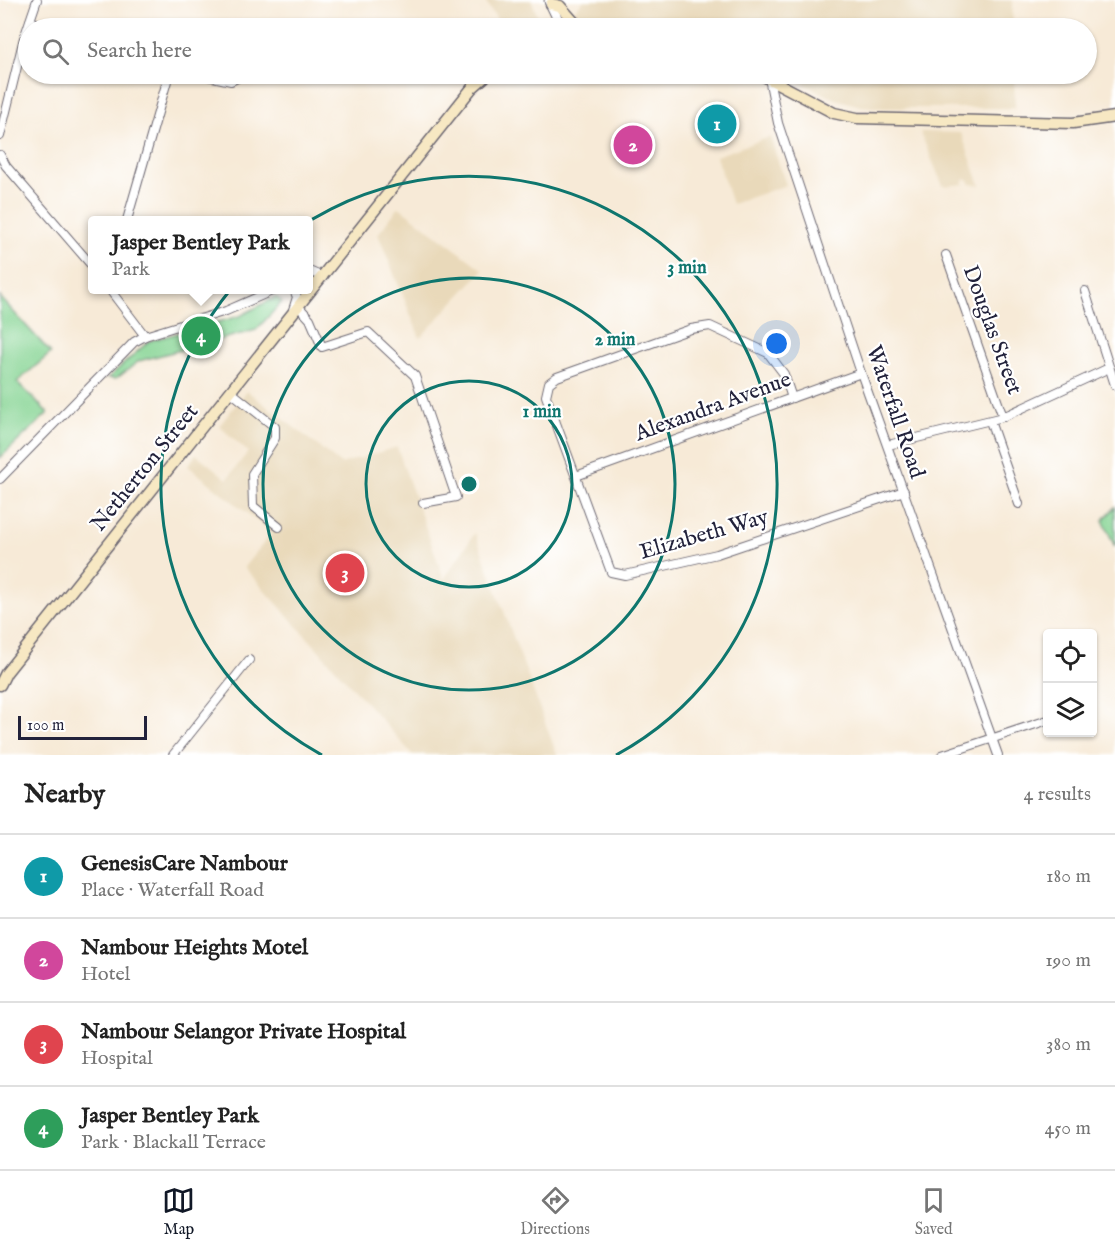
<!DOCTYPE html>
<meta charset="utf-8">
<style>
body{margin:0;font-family:"IM FELL English",serif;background:#f6f6f6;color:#222}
.controls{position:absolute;right:18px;bottom:18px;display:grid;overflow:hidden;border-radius:6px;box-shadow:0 2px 4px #0004}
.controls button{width:54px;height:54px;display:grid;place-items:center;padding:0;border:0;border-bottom:2px solid #e0e0e0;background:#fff;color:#222;font:30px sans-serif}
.scale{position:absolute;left:18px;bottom:15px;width:129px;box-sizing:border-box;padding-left:6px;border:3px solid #22223b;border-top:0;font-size:16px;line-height:21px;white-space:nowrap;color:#22223b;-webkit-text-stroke:4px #fff;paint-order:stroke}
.you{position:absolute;left:777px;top:344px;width:21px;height:21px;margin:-15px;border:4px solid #fff;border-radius:50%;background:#1a73e8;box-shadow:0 0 0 9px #1a73e833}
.badge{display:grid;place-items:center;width:39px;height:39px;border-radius:50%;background:#111827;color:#fff;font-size:20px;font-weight:700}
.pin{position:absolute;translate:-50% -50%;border:3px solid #fff;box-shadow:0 2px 6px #0006}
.popup{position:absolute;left:88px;top:216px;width:225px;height:78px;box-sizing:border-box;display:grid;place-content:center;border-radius:6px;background:#fff;filter:drop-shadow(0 2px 4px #0005);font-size:20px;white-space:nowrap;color:#767676}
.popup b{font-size:22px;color:#222}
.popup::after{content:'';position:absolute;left:50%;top:100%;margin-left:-12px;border:12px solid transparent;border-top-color:#fff}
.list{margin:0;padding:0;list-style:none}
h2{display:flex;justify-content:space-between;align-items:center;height:78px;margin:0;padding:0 24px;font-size:26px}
h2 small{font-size:20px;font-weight:400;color:#767676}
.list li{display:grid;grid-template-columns:39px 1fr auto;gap:18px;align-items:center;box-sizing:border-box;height:84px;padding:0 24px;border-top:2px solid #e0e0e0}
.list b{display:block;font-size:22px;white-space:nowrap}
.list p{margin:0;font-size:20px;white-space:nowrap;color:#767676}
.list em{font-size:20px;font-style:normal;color:#767676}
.icon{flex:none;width:33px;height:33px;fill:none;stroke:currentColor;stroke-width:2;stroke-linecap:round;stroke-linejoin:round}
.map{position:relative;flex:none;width:1115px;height:755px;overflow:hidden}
.search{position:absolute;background:#fff;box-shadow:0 2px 4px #0004;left:18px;right:18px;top:18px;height:66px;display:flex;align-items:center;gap:15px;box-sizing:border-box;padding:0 21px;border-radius:33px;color:#767676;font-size:22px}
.sheet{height:414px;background:#fff}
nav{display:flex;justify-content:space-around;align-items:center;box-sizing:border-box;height:84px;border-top:2px solid #e0e0e0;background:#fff;font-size:16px;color:#767676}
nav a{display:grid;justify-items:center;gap:3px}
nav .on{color:#111827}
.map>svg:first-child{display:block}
.built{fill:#e9d9ba}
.green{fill:#85d493;stroke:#547b67;stroke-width:1.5}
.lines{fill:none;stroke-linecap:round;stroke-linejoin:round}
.minor-casing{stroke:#6d6872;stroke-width:10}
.tertiary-casing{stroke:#6d6872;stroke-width:11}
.secondary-casing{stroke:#6d6872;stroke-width:13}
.minor{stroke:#fff;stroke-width:8}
.tertiary{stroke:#fff;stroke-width:9}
.secondary{stroke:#f7e8c3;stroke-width:10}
.ring{fill:none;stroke:#0f766e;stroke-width:3}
.labels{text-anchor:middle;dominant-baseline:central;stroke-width:4.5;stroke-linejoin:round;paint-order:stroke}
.street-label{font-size:22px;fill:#22223b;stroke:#fff}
.centre{fill:#0f766e;stroke:#fff;stroke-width:3}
.ring-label{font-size:18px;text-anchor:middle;font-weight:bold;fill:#0f766e;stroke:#fff;stroke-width:4.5;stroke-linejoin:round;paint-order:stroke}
</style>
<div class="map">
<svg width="1115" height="755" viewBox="0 0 1115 755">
<rect width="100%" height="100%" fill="#fff"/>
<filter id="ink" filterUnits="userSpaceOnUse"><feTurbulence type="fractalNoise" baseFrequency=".0167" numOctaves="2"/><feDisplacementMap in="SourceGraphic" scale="12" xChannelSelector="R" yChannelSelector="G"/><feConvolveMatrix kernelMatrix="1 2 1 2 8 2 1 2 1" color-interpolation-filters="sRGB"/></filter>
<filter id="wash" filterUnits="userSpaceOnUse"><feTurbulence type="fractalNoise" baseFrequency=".008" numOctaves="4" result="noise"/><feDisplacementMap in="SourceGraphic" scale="24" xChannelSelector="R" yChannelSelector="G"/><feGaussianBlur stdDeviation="1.35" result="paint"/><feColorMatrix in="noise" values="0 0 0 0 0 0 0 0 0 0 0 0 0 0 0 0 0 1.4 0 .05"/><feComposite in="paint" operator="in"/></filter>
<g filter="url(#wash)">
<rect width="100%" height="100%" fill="#f7ead7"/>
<g class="built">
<path d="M484 0H531L543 28H503Z"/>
<path d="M584 0H1012L1013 28H656L620 19 576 22 571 14Z"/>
<path d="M784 74H1014L1015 108H885L861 106 835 99Z"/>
<path d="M920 132 961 133 980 185 970 184V181L966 179 963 182 965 184 943 186Z"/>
<path d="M770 137 786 185 732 204 716 156Z"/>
<path d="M399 207 483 270 420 338 378 234Z"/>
<path d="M247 391 341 464 397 447 444 579 475 533 557 755H413L244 567 272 533 188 466 196 454 227 479 248 452 219 426Z"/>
</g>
<g class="green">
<path d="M0 297 51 353 17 382 48 413 0 458Z"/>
<path d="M276 297 282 302 256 330 139 361 116 379 108 378 149 341 240 316Z"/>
<path d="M1115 507V547L1103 520Z"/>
</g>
</g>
<g filter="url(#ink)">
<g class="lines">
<g class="minor-casing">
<g id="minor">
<path d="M30 21 52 28"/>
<path d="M199 74 231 81 245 74"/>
<path d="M769 78 778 123 861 373 998 755"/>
<path d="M0 136 24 38 37 0"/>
<path d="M0 155 6 166 93 267"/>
<path d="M127 220 169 74"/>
<path d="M946 255 1003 417"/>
<path d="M309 271 323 277"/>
<path d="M110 290 145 336"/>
<path d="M1085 291 1115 385"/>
<path d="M299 307 310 319 322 347 368 332 415 376 456 497 423 503"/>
<path d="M293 310 297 297 294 290"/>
<path d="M231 392 275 427V438L252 474 253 506 279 527"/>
<path d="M792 398 784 374 768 353 710 326 691 329 557 377 549 383 546 396 611 572 625 575 717 554 904 491"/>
<path d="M990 421 1019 504"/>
<path d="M888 445 1003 417 1109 368"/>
<path d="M576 476 861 373"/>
<path d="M0 479 134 342 145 336 226 311 274 290"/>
<path d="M173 755 249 660"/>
<path d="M942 755 1048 720"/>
</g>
</g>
<g class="tertiary-casing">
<path id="tertiary" d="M549 1 562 28"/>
</g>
<g class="secondary-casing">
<g id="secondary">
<path d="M551 4 560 6 575 23 588 28"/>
<path d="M606 28H617"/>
<path d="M760 74 834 113 857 118 1073 123 1115 117"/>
<path d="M0 685 6 673 472 88 488 74"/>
</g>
</g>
<use href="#minor" class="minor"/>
<use href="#tertiary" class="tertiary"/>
<use href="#secondary" class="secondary"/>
</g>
</g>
<g class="ring">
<circle cx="469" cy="484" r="103"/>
<circle cx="469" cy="484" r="206"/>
<path d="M322 755A308 308 0 1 1 616 755"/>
</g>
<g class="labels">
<g class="street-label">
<text transform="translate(992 330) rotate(70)">Douglas Street</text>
<text transform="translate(713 407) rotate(-20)">Alexandra Avenue</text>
<text transform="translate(895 412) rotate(71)">Waterfall Road</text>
<text transform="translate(145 468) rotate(-51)">Netherton Street</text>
<text transform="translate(704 535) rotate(-16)">Elizabeth Way</text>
</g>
</g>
<circle cx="469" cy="484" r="9" class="centre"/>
<g class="ring-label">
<text x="687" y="273">3 min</text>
<text x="615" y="345">2 min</text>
<text x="542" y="417">1 min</text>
</g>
</svg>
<div class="controls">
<button><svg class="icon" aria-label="locate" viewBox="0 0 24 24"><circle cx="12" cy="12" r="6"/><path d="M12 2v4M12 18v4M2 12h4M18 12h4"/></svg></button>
<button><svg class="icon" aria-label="layers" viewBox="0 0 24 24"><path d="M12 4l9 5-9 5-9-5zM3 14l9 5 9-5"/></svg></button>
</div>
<div class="scale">100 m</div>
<div class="you"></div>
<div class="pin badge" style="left:717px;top:124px;background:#0f9aa8">1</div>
<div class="pin badge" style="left:633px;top:145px;background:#d1479c">2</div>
<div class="pin badge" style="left:345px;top:573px;background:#e0444e">3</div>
<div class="pin badge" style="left:201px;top:336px;background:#2e9e5b">4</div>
<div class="popup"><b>Jasper Bentley Park</b>Park</div>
<div class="search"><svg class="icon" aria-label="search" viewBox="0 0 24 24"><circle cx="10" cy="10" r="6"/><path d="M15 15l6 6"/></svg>Search here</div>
</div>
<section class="sheet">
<h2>Nearby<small>4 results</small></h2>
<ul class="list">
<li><span class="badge" style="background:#0f9aa8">1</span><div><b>GenesisCare Nambour</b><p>Place · Waterfall Road</p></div><em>180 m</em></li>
<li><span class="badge" style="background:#d1479c">2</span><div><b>Nambour Heights Motel</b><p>Hotel</p></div><em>190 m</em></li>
<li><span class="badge" style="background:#e0444e">3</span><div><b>Nambour Selangor Private Hospital</b><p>Hospital</p></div><em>380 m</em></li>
<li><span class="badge" style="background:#2e9e5b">4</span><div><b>Jasper Bentley Park</b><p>Park · Blackall Terrace</p></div><em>450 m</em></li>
</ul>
</section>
<nav>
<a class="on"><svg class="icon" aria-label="map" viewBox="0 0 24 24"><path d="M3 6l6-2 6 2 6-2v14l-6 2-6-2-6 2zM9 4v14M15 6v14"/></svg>Map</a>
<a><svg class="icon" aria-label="directions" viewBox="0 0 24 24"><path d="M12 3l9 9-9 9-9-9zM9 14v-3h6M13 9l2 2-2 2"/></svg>Directions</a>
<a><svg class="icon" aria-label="saved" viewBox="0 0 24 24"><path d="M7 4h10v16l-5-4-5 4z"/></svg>Saved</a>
</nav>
